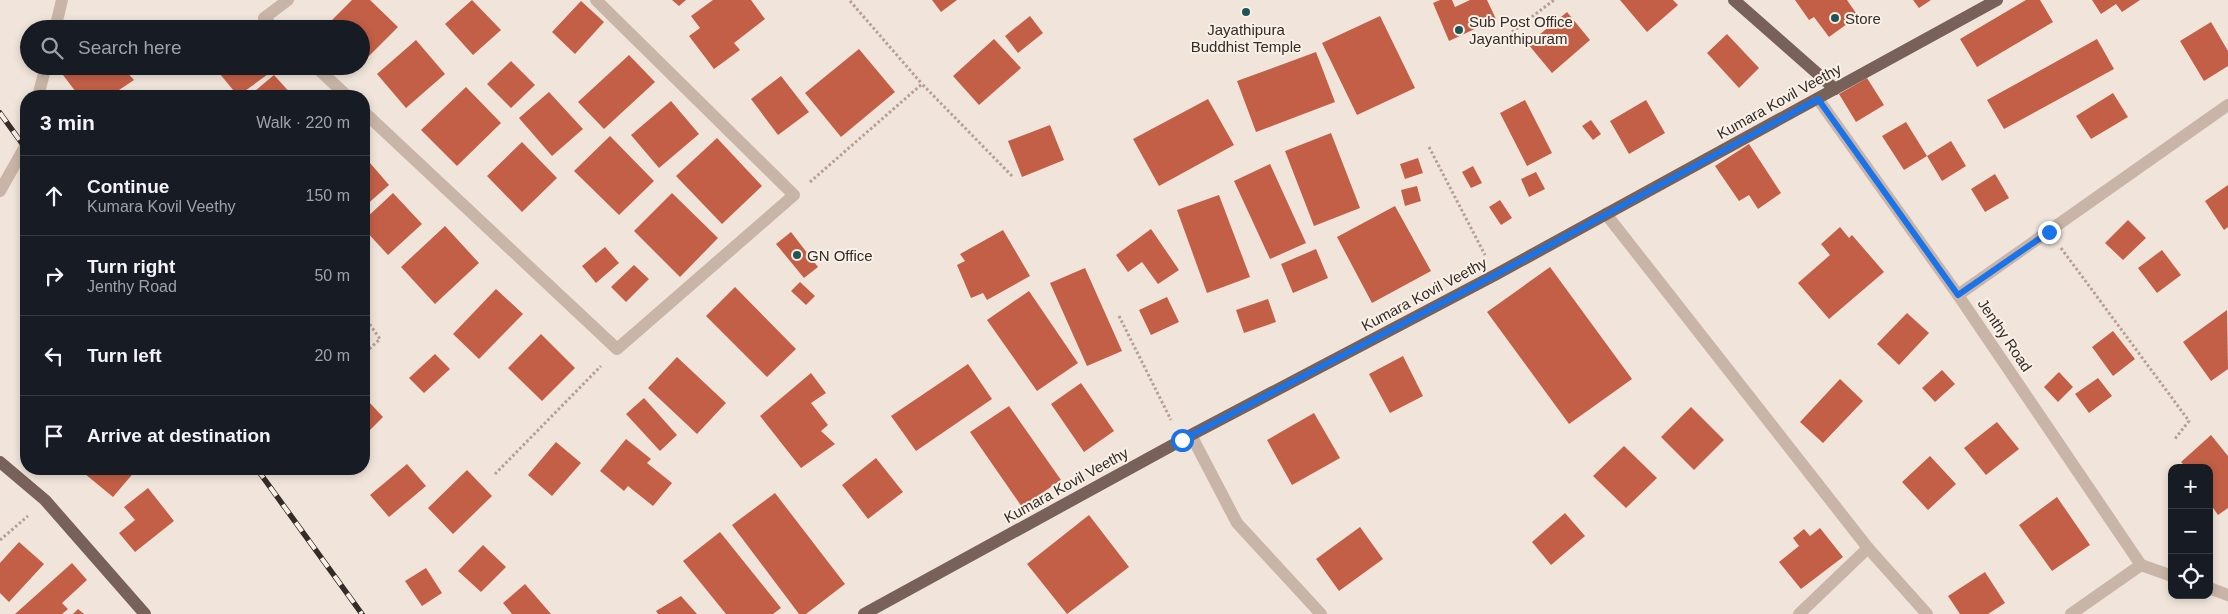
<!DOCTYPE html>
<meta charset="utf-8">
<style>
body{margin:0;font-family:Arial,sans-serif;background:#20242c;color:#f1f3f6}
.controls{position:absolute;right:15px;bottom:15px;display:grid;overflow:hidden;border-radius:10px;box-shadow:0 2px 8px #0003}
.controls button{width:45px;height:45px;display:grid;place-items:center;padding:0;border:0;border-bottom:1px solid #363941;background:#171b24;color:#f1f3f6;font:25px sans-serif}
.stop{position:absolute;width:15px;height:15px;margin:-11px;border:4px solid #1a73e8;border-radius:50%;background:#fff}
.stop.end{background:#1a73e8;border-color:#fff;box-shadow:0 1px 5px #0008}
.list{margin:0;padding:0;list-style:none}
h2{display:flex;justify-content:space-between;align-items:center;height:65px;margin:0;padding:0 20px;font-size:21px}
h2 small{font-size:16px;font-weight:400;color:#9ea1a6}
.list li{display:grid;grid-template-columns:32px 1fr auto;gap:15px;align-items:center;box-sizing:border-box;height:80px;padding:0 20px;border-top:1px solid #363941}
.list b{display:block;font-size:19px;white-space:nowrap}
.list p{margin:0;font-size:16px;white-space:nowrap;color:#9ea1a6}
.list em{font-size:16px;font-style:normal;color:#9ea1a6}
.icon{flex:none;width:28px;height:28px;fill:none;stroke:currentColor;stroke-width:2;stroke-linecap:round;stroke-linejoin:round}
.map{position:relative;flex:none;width:2228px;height:614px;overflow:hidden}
.search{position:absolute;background:#171b24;box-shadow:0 2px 8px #0003;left:20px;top:20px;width:350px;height:55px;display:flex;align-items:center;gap:12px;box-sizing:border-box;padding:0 18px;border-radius:28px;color:#9ea1a6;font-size:19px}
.panel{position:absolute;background:#171b24;box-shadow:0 2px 8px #0003;left:20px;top:90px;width:350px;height:385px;border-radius:20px}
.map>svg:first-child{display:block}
.building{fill:#c35f46}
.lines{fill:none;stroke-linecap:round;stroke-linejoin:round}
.path{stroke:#b59f91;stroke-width:3;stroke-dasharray:2.5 2.5;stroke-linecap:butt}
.minor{stroke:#c9b5a7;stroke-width:12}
.major{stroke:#776159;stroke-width:12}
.rail-casing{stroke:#352b27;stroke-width:5.5}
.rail{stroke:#f9f0e7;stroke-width:4;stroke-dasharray:11;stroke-linecap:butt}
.route{stroke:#1a73e8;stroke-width:6}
.poi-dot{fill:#1e5556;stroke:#f9f0e7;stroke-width:2}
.labels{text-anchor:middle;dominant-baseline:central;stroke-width:4;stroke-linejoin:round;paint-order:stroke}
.poi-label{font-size:15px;fill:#352b27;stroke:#f9f0e7;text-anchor:start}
.street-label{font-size:15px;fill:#352b27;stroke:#f9f0e7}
</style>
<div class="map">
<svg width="2228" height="614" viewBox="0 0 2228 614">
<rect width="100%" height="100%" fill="#f1e5db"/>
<g class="building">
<path d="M352 0H370L398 27 364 61 361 59V29H331L327 25Z"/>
<path d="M472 0 501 30 473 55 445 24Z"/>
<path d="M672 0H686L679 6Z"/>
<path d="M713 0H751L765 19 734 43 740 50 714 69 689 36 700 28 691 16Z"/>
<path d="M932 0H957L941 12Z"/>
<path d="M1440 0H1452L1455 7 1470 0H1487L1496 19 1449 41 1433 3Z"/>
<path d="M1620 0H1673L1678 5 1647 32Z"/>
<path d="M1795 0H1847L1858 16 1829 37 1814 17 1809 20Z"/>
<path d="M1913 0H1931L1919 8Z"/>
<path d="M2026 0H2040L2053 22 1977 67 1960 39Z"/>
<path d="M2092 0H2140L2122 12 2116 4 2101 14Z"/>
<path d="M581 1 604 22 575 54 552 32Z"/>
<path d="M1567 12 1590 40 1552 73 1528 44Z"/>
<path d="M1030 16 1043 33 1018 53 1005 36Z"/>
<path d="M1380 16 1415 88 1357 115 1322 43Z"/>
<path d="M139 21 146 29H131Z"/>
<path d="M2211 22 2228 51V66L2204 81 2180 41Z"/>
<path d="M1727 34 1759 68 1739 88 1707 53Z"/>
<path d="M994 39 1021 68 979 105 953 76Z"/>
<path d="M2097 39 2114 69 2004 129 1987 100Z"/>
<path d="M416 40 445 74 406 108 377 74Z"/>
<path d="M859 49 895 92 841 137 805 93Z"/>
<path d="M1316 52 1335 102 1256 132 1237 81Z"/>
<path d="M629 55 655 82 604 129 578 102Z"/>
<path d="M511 61 535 85 511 108 487 84Z"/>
<path d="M76 66H121L134 80 110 96H79L63 75Z"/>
<path d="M142 66H153L147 72Z"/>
<path d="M217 66H266L271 72 238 96 215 68Z"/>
<path d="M274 75 293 96H249Z"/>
<path d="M781 76 809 112 778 135 751 99Z"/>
<path d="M1867 78 1884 105 1856 122 1839 94Z"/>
<path d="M466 87 501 123 457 166 421 130Z"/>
<path d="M549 92 583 129 552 156 519 118Z"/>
<path d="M2113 93 2128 117 2091 139 2076 116Z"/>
<path d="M1208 99 1234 145 1159 186 1133 139Z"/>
<path d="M1525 100 1552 153 1527 166 1500 113Z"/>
<path d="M1646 100 1665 133 1629 154 1610 121Z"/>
<path d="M671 101 699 134 659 168 631 135Z"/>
<path d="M1591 120 1601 134 1593 140 1582 126Z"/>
<path d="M1906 122 1927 156 1904 170 1882 136Z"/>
<path d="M1050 125 1064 160 1022 177 1008 141Z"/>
<path d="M1331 133 1360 208 1314 226 1285 151Z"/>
<path d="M610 136 654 181 619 215 574 171Z"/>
<path d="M717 138 762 186 722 224 676 176Z"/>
<path d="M1951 141 1966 166 1942 181 1927 156Z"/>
<path d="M522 142 557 178 522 212 487 176Z"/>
<path d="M1749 144 1781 193 1758 209 1749 195 1739 201 1715 166Z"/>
<path d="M364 156 389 185 364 207Z"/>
<path d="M1418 158 1423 173 1405 179 1400 164Z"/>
<path d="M1270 164 1306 243 1270 259 1234 181Z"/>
<path d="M1473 166 1482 183 1471 188 1462 172Z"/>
<path d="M1536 172 1545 189 1529 197 1521 179Z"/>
<path d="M1995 174 2009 198 1985 212 1971 189Z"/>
<path d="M2228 185V227L2224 230 2205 201Z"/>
<path d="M1417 186 1421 201 1405 206 1401 190Z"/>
<path d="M393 193 422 224 388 255 364 229V220Z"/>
<path d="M672 193 718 238 680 277 634 231Z"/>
<path d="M1219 195 1250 277 1207 293 1177 210Z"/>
<path d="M1500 200 1512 218 1501 225 1489 207Z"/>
<path d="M1395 206 1431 271 1372 303 1337 237Z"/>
<path d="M2128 220 2146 238 2123 260 2105 243Z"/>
<path d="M445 226 479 263 435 304 401 267Z"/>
<path d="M1840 227 1849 238 1852 235 1884 272 1829 319 1798 283 1830 255 1821 244Z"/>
<path d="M1151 229 1179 270 1158 284 1142 262 1128 272 1116 255Z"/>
<path d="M1003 230 1030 276 987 300 983 293 971 298 957 265 965 261 960 254Z"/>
<path d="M791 232 818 267 804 278 776 244Z"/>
<path d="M605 247 619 263 596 283 582 266Z"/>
<path d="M1316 249 1328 278 1293 293 1281 264Z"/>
<path d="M2162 250 2181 275 2157 293 2138 268Z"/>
<path d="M634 265 649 279 626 302 611 287Z"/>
<path d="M1550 267 1632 379 1569 424 1487 312Z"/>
<path d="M1085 268 1122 351 1087 366 1050 283Z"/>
<path d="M800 282 815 296 806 305 791 291Z"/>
<path d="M735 287 796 349 767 377 706 316Z"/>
<path d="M496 289 523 314 479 359 453 334Z"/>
<path d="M1029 291 1078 363 1037 391 987 320Z"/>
<path d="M1167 297 1179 322 1151 335 1139 310Z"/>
<path d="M1268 299 1276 322 1244 333 1236 310Z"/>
<path d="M2227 310 2228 369 2211 381 2183 342Z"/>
<path d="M1907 313 1929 333 1899 365 1877 344Z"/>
<path d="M2113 331 2135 359 2113 376 2092 347Z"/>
<path d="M541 334 575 368 542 401 508 368Z"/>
<path d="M435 354 450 369 424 393 409 378Z"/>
<path d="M1403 356 1423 396 1390 413 1369 374Z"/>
<path d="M677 357 726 403 697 434 648 388Z"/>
<path d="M968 364 992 399 916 451 891 416Z"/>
<path d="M1942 370 1955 384 1935 402 1922 388Z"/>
<path d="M2059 372 2073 387 2058 402 2044 387Z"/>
<path d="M811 373 826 393 811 403 828 425 821 431 835 444 801 468 760 416Z"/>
<path d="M2098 378 2112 396 2089 413 2075 394Z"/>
<path d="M1840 379 1863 401 1823 443 1800 422Z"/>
<path d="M1081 383 1114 431 1084 452 1051 404Z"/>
<path d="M644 398 677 435 660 451 626 414Z"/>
<path d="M369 402 383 417 368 432 364 428V407Z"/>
<path d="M1009 406 1061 480 1022 507 970 432Z"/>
<path d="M1691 407 1724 440 1694 470 1661 437Z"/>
<path d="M1314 413 1340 458 1292 485 1267 440Z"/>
<path d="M1997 422 2019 449 1986 475 1964 448Z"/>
<path d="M26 434V448L20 441Z"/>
<path d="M2211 435 2228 456V508L2218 515 2209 502V468H2187L2181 462Z"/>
<path d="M626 439 651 459 647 463 672 483 653 506 628 486 624 491 600 471Z"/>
<path d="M556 442 581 463 552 496 528 475Z"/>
<path d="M1624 446 1657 478 1626 508 1593 476Z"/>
<path d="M1930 456 1956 484 1928 510 1902 482Z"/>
<path d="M876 458 903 492 868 519 842 485Z"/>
<path d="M407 464 426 486 389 517 370 495Z"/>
<path d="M79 469H134L136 470 113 497Z"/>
<path d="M467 470 492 496 453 534 428 508Z"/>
<path d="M148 488 174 521 135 552 119 533 135 520 124 507Z"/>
<path d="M775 493 845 584 806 614H799L732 525Z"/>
<path d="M2057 497 2090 545 2052 571 2019 525Z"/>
<path d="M1565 513 1585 536 1551 565 1532 542Z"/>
<path d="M1089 515 1129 567 1067 614 1027 564Z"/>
<path d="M1360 527 1383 559 1339 591 1316 559Z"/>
<path d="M1820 528 1843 557 1801 589 1779 562 1799 546 1793 538 1804 529 1810 536Z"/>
<path d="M720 532 781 608 773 614H726L683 561Z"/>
<path d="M19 542 44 564 9 602 0 593V563Z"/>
<path d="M483 545 506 567 481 592 458 571Z"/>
<path d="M72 563 87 580 62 603 68 609 62 614H15Z"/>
<path d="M426 568 442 593 422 606 405 581Z"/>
<path d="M1985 572 2005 603 1988 614H1960L1948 596Z"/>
<path d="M525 584 551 614H512L503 603Z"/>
<path d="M681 596 697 614H658L656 611Z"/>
<path d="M78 609 84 614H73Z"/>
</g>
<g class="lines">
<g class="path">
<path d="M850 1 922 84"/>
<path d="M1512 32 1554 0"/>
<path d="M1429 147 1485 255"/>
<path d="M810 182 922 84 1012 176"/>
<path d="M2061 248 2189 421 2174 440"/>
<path d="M364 316 380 339 364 354"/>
<path d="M1119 316 1171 420"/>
<path d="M495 474 601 366"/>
<path d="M0 540 28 516"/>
</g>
<g class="minor">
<path d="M55 29 62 0"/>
<path d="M275 29 264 18 288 0"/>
<path d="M315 66 347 96"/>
<path d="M38 96 46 66"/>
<path d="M1818 99 1958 295 2141 565 2172 576"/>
<path d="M364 112 617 349 794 195 596 0"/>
<path d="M0 191 26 145"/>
<path d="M1606 214 1868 548 1927 614"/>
<path d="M1958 295 2228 105"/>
<path d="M1191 435 1237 523 1321 614"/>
<path d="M2209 588 2228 595"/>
<path d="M1799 614 1868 548"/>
<path d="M2071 614 2141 565"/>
</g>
<g class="major">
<path d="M1734 0 1835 89"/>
<path d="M0 462 45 500 145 614"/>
<path d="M864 614 1191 435 1495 275 1997 0"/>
</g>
<g class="rail-casing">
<g id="rail">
<path d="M0 113 26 149"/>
<path d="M257 469 362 614"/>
</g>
</g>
<use href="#rail" class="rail"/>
</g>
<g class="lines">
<path class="route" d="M1182 440 1495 275 1818 99 1958 295 2049 232"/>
</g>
<g class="poi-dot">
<circle cx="1246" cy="12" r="5"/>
<circle cx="1835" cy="18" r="5"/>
<circle cx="1459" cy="30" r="5"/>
<circle cx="797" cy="255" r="5"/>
</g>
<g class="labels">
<g class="poi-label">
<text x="1845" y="18">Store</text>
<text x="1469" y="21">Sub Post Office<tspan x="1469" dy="17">Jayanthipuram</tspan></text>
<text x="1246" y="29" text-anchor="middle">Jayathipura<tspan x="1246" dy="17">Buddhist Temple</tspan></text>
<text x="807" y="255">GN Office</text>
</g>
<g class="street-label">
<text transform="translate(1779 101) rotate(-29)">Kumara Kovil Veethy</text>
<text transform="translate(1424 294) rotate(-28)">Kumara Kovil Veethy</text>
<text transform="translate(2005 335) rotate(56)">Jenthy Road</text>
<text transform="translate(1066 485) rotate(-29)">Kumara Kovil Veethy</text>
</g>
</g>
</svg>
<div class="controls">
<button>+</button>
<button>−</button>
<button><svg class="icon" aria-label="locate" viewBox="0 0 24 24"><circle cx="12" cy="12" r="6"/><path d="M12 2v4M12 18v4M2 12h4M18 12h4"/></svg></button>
</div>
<div class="stop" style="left:1182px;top:440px"></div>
<div class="stop end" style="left:2049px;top:232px"></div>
<div class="search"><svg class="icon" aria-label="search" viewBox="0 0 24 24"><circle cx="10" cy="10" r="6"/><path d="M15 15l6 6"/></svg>Search here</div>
<section class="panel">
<h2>3 min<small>Walk · 220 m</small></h2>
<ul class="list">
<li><svg class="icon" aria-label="ahead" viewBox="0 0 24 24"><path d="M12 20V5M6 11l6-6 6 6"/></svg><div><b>Continue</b><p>Kumara Kovil Veethy</p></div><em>150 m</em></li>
<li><svg class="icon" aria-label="right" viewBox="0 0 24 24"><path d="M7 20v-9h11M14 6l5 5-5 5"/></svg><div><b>Turn right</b><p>Jenthy Road</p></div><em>50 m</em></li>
<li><svg class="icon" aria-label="left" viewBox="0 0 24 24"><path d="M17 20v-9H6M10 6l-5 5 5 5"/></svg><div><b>Turn left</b></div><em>20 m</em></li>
<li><svg class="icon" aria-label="arrive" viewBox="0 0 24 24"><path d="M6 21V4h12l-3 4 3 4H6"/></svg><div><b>Arrive at destination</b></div></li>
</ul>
</section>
</div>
